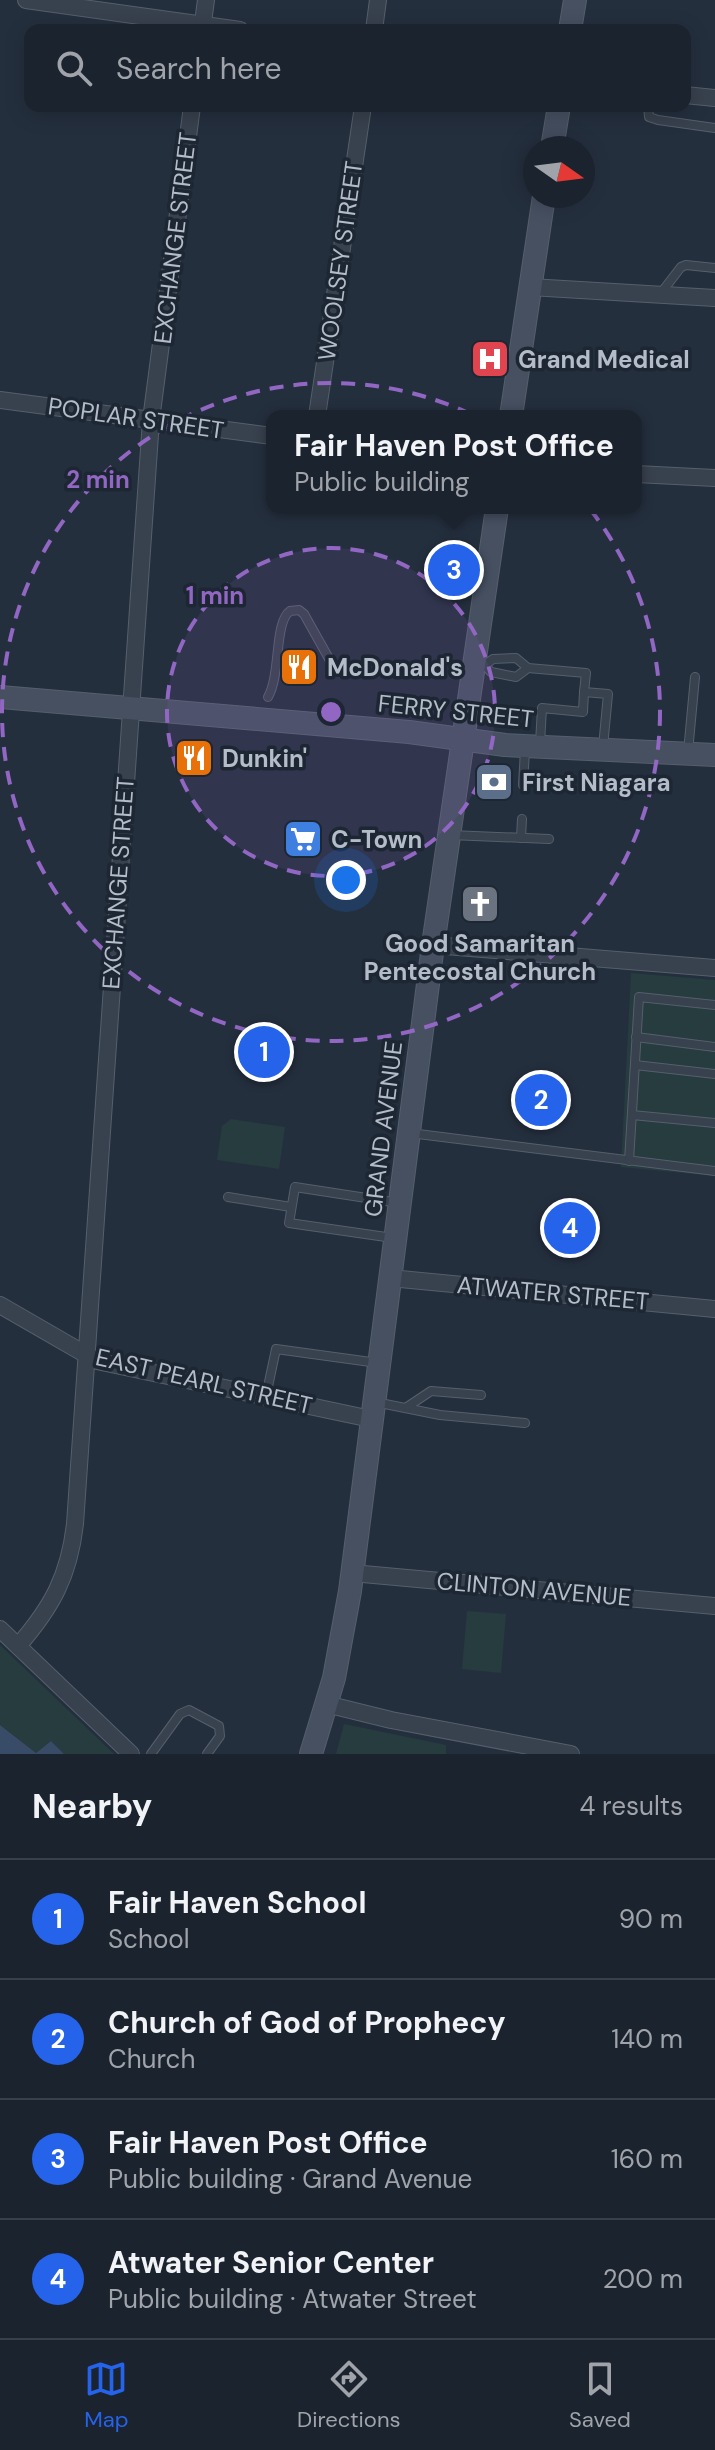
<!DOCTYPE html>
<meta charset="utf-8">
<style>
body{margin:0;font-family:"DM Sans",sans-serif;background:#242b36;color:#f1f3f6}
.compass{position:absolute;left:523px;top:136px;width:72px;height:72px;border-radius:50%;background:#1b232e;box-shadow:0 4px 20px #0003;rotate:104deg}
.you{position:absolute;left:346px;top:880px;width:28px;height:28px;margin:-20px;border:6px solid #fff;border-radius:50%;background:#1a73e8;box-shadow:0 0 0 12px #1a73e833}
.badge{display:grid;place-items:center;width:52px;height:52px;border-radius:50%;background:#2563eb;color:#fff;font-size:26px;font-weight:700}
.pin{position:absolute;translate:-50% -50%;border:4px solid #fff;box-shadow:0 2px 8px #0006}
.popup{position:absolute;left:266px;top:410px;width:376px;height:104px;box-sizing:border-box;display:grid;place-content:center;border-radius:16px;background:#1b232e;filter:drop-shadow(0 2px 6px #0005);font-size:26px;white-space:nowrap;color:#a0a4aa}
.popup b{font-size:30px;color:#f1f3f6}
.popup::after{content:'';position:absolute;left:50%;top:100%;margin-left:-16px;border:16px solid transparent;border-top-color:#1b232e}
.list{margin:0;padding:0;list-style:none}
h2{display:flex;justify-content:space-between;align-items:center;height:104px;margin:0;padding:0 32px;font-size:34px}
h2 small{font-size:26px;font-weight:400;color:#a0a4aa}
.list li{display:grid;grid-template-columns:52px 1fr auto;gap:24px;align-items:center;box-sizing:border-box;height:120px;padding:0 32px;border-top:2px solid #39404a}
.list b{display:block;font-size:30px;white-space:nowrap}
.list p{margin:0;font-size:26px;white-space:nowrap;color:#a0a4aa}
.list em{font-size:26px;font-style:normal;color:#a0a4aa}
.icon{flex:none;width:44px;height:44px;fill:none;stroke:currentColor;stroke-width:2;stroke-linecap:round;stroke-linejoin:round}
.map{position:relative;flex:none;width:715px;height:1754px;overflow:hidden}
.search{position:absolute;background:#1b232e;box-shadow:0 4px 20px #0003;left:24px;right:24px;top:24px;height:88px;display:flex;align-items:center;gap:20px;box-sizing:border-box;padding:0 28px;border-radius:16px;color:#a0a4aa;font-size:30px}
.sheet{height:584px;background:#1b232e}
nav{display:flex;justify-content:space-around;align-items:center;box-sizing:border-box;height:112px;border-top:2px solid #39404a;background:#1b232e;font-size:22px;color:#a0a4aa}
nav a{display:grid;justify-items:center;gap:4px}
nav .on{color:#2563eb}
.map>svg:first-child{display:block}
.green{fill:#263c3f}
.water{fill:#394c67}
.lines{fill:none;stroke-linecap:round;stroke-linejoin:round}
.lane-casing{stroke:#565f6c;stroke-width:10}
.street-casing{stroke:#565f6c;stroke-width:18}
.secondary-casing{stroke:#565f6c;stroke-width:24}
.lane{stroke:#38414e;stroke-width:8}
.street{stroke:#38414e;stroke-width:16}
.secondary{stroke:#465061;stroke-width:22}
.ring{fill:none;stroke:#9266c3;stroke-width:4;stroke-dasharray:14 10}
.labels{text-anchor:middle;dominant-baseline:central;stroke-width:7;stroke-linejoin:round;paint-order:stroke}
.street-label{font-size:24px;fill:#b4bcc9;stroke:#1d2633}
.poi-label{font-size:24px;font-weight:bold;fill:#b4bcc9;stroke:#1d2633;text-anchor:start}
.centre{fill:#9266c3;stroke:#1d2633;stroke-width:4}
.ring-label{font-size:24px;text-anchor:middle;font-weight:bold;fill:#9266c3;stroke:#1d2633;stroke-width:7;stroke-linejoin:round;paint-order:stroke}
</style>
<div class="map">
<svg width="715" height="1754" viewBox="0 0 715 1754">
<rect width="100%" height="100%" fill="#242f3e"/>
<g class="green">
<path d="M631 973 715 980V1176L621 1167Z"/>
<path d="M231 1119 285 1127 279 1169 217 1160 222 1126Z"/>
<path d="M467 1611 506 1614 501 1673 462 1669Z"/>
<path d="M0 1645 114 1754H64L51 1741 36 1753 0 1725Z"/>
<path d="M344 1724 446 1745V1754H336Z"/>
</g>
<path class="water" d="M0 1725 36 1753 51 1741 64 1754H0Z"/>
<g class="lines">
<g class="lane-casing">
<g id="lane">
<path d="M648 106 649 117 658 120 715 128"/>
<path d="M661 293 681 267 686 265 715 268"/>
<path d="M484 665 491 672 516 677 528 668"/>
<path d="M485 665 493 659 516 658 528 668 586 673 584 692 608 694 603 747"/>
<path d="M268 697C281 675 274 622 290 611L299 610 304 614 332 664"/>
<path d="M540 743 542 708 583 712 584 692"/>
<path d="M688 752 695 677"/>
<path d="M523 785 525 750"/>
<path d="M450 835 549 839"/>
<path d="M521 838 522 819"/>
<path d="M636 1037 715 1047"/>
<path d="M635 1065 715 1074"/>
<path d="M632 1115 715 1123"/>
<path d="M410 1133 715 1171"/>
<path d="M629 1161 639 997 715 1005"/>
<path d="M228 1197 291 1207"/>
<path d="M393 1238 289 1223 295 1187 399 1203"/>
<path d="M266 1396 276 1349 378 1363"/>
<path d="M375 1402 440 1415 525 1423"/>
<path d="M407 1407 431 1391 481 1395"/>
<path d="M151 1754 180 1714 189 1710 219 1726 220 1736 207 1754"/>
</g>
</g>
<g class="street-casing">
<g id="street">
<path d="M26 0 240 30"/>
<path d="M202 30 206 0"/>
<path d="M374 30 378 0"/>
<path d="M685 95 715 98"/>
<path d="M530 287 715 298"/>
<path d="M0 400 272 436"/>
<path d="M317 416 363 106"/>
<path d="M636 474 715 478"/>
<path d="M433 945 715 968"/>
<path d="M390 1278 715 1309"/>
<path d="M0 1305 97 1361 371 1419"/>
<path d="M352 1573 715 1606"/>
<path d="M0 1629 131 1754"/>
<path d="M18 1646C52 1607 69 1576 75 1524L151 420 192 106"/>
<path d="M326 1704 391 1720 571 1754"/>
</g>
</g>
<g class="secondary-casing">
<g id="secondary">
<path d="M570 30 575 0"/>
<path d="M552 148 559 106"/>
<path d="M511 416 544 196"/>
<path d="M0 697 409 732 505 745 715 755"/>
<path d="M311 1754 334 1678 350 1591 433 945 497 508"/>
</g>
</g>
<use href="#lane" class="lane"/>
<use href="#street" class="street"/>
<use href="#secondary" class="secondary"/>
</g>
<circle cx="331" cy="712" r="164" fill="#9266c3" fill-opacity=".12"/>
<g class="ring">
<circle cx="331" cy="712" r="164"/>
<circle cx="331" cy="712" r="329"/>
</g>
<defs>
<g id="hospital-square" transform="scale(2)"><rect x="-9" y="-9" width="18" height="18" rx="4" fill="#e0444e" stroke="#1d2633"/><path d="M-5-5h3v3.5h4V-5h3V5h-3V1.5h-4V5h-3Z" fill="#fff"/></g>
<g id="restaurant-square" transform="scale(2)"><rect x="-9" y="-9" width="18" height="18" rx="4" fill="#e8710a" stroke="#1d2633"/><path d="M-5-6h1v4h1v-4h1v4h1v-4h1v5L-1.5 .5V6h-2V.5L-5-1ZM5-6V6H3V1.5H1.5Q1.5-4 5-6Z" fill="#fff"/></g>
<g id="bank-square" transform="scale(2)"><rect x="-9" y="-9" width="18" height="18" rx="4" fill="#5c6f8a" stroke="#1d2633"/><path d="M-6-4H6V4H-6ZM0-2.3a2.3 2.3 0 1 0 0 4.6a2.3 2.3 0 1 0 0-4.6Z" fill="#fff"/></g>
<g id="supermarket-square" transform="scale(2)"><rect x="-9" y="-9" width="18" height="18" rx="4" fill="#3f7fe0" stroke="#1d2633"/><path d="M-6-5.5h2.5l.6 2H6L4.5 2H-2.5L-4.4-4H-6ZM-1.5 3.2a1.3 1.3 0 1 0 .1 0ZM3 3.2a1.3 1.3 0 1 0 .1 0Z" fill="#fff"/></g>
<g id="church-square" transform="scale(2)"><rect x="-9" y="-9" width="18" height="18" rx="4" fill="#6b7280" stroke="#1d2633"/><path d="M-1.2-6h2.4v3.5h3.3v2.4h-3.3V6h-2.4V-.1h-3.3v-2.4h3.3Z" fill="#fff"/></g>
</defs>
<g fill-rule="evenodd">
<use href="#hospital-square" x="490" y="359"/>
<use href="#restaurant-square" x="299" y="667"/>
<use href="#restaurant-square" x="194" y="758"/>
<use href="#bank-square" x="494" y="782"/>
<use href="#supermarket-square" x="303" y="839"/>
<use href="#church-square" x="480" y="904"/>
</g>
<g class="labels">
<g class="street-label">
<text transform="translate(175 238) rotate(-83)">EXCHANGE STREET</text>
<text transform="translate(340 261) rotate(-82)">WOOLSEY STREET</text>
<text transform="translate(136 418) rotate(8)">POPLAR STREET</text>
<text transform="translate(456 711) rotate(6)">FERRY STREET</text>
<text transform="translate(118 883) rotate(-86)">EXCHANGE STREET</text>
<text transform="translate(383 1129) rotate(-83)">GRAND AVENUE</text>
<text transform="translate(553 1293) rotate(5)">ATWATER STREET</text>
<text transform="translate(204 1381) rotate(13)">EAST PEARL STREET</text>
<text transform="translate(534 1589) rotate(5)">CLINTON AVENUE</text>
</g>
<g class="poi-label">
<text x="518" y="359">Grand Medical</text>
<text x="327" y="667">McDonald's</text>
<text x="222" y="758">Dunkin'</text>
<text x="522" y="782">First Niagara</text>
<text x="331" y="839">C-Town</text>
<text x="480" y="943" text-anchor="middle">Good Samaritan<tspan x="480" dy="28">Pentecostal Church</tspan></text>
</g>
</g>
<circle cx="331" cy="712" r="12" class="centre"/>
<g class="ring-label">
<text x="98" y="488">2 min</text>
<text x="215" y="604">1 min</text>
</g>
</svg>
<svg class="compass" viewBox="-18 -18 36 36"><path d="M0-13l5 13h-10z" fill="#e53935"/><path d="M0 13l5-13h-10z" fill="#a0a4aa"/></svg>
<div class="you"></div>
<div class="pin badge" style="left:264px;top:1052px">1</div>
<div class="pin badge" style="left:541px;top:1100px">2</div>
<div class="pin badge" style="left:454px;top:570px">3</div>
<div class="popup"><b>Fair Haven Post Office</b>Public building</div>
<div class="pin badge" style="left:570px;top:1228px">4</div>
<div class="search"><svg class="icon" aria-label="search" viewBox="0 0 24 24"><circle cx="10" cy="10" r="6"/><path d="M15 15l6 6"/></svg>Search here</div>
</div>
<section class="sheet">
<h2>Nearby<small>4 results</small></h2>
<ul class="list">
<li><span class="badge">1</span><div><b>Fair Haven School</b><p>School</p></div><em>90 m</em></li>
<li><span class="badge">2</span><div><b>Church of God of Prophecy</b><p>Church</p></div><em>140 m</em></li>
<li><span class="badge">3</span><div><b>Fair Haven Post Office</b><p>Public building · Grand Avenue</p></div><em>160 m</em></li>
<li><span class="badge">4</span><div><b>Atwater Senior Center</b><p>Public building · Atwater Street</p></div><em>200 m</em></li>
</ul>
</section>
<nav>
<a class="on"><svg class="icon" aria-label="map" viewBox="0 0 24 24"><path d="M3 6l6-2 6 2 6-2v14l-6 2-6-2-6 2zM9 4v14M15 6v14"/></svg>Map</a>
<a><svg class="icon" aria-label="directions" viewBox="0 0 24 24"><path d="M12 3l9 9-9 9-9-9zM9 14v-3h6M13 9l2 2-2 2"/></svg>Directions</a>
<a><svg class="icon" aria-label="saved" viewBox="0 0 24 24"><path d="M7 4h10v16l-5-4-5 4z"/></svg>Saved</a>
</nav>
